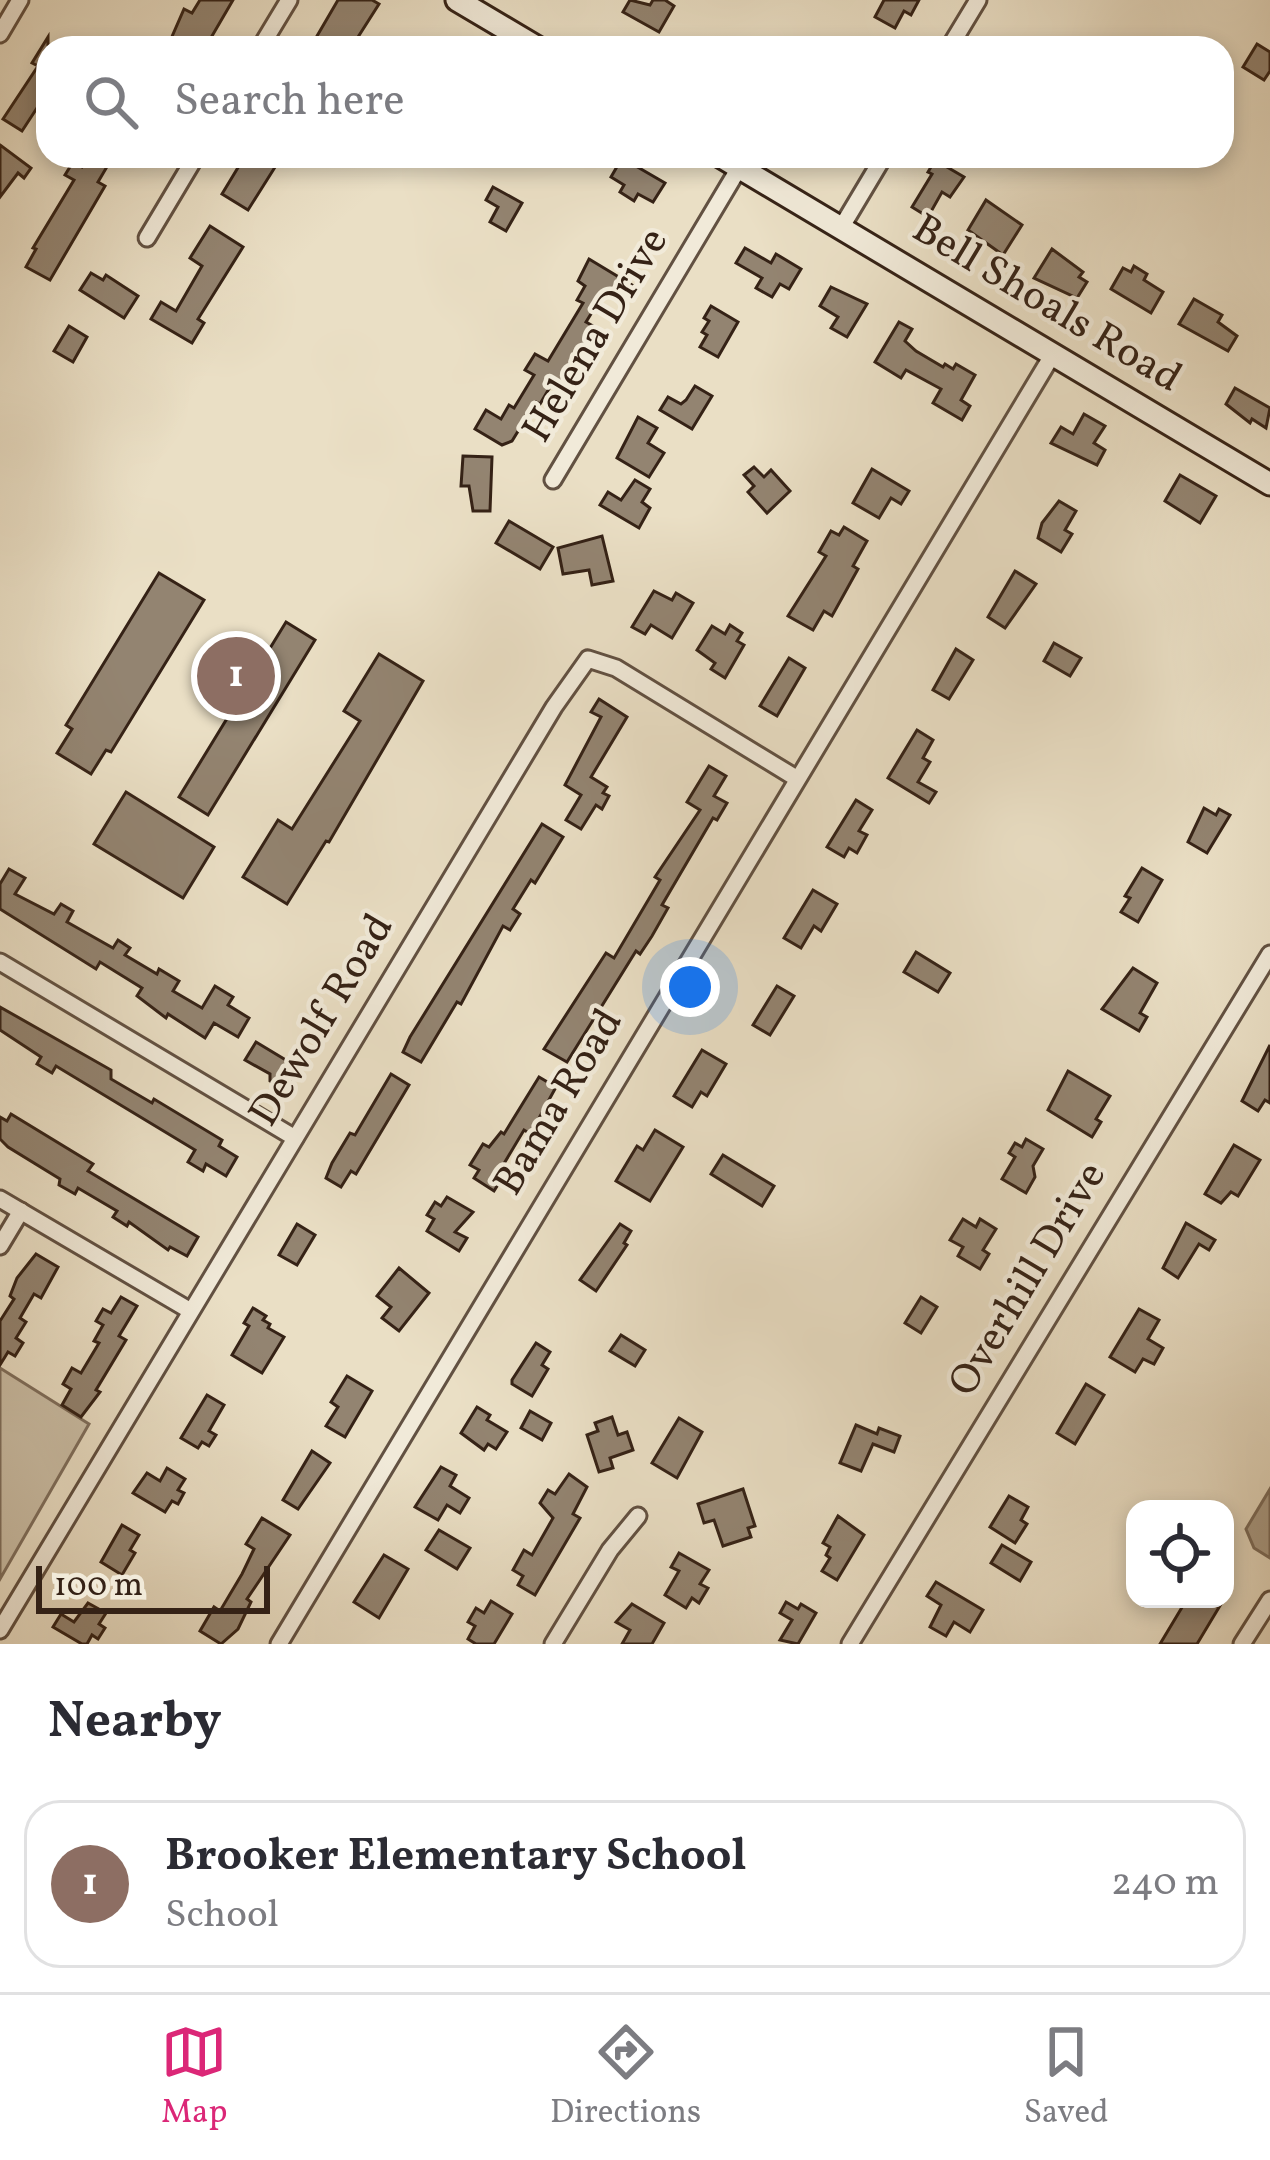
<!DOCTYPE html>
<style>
body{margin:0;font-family:Vollkorn,serif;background:#f2f2f3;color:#2b2b33}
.controls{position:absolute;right:36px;bottom:36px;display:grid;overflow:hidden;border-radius:24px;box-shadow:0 6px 18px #0003}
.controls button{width:108px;height:108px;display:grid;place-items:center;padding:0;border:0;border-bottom:3px solid #e1e1e2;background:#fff;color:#2b2b33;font:60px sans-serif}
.scale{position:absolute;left:36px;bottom:30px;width:234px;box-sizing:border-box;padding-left:12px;border:6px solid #352216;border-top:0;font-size:33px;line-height:42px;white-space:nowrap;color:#352216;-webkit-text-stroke:9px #f1ead9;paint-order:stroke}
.you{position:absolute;left:690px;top:987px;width:42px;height:42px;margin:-30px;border:9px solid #fff;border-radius:50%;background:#1a73e8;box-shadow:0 0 0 18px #1a73e833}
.badge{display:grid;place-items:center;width:78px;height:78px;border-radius:50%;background:#db2777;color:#fff;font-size:39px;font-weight:700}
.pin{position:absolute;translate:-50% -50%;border:6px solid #fff;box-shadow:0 3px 12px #0006}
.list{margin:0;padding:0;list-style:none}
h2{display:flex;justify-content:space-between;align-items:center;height:156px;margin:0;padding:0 48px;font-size:51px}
h2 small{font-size:39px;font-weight:400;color:#7c7c81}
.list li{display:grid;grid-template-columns:78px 1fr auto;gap:36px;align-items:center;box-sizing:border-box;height:168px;margin:0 24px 24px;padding:0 24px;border:3px solid #e1e1e2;border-radius:36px}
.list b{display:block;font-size:45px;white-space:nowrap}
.list p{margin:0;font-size:39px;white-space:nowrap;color:#7c7c81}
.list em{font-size:39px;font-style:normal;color:#7c7c81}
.icon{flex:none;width:66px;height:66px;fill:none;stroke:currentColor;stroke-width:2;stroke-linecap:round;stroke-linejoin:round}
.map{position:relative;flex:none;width:1270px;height:1644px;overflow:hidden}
.search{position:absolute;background:#fff;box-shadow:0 6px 18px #0003;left:36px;right:36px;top:36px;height:132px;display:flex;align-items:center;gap:30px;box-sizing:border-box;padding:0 42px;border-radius:36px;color:#7c7c81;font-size:45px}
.sheet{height:348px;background:#fff}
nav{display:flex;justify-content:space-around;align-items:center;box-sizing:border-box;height:168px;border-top:3px solid #e1e1e2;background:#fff;font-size:33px;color:#7c7c81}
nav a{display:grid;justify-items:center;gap:6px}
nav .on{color:#db2777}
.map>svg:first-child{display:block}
.green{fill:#cbbfa7;stroke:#80705e;stroke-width:3}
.water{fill:#ac9f8a;stroke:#7c6d5c;stroke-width:3}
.building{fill:#938471;stroke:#352216;stroke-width:3}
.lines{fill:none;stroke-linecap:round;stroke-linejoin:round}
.minor-casing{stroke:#625142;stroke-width:21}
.secondary-casing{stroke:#352216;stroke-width:27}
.minor{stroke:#f1ead9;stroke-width:15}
.secondary{stroke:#f1ead9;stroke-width:21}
.labels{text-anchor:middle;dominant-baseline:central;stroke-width:9;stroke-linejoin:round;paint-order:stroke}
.street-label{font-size:42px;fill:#352216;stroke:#f1ead9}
</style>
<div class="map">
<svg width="1270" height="1644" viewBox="0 0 1270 1644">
<rect width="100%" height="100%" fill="#eadfc5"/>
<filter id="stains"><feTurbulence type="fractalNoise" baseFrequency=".00167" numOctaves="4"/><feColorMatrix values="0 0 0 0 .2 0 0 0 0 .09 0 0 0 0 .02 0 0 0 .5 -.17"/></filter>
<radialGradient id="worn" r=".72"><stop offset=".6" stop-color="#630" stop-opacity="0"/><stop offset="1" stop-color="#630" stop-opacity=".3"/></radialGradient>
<path class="green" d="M0 1368 89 1424 0 1579Z"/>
<path class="water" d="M1270 1489V1558L1254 1548 1246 1529Z"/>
<g class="building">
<path d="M200 0H233L205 48H167L184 9 192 13Z"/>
<path d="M338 0H372L379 4 351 48H310Z"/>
<path d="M630 0 650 5 653 0H665L674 6 659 32 623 12Z"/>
<path d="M884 0H919L911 15 904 11 895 28 875 17Z"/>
<path d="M48 37V91L22 131 3 119 38 66 32 63Z"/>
<path d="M1257 44 1270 52V71L1264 80 1243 67Z"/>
<path d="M0 145 31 168 24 178 18 173 0 197Z"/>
<path d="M89 156 108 165 98 182 105 186 50 280 26 267 36 249 33 248 74 180 65 175 73 162 82 167Z"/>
<path d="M245 156H282L248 210 222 194Z"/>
<path d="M622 158 665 183 653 202 638 194 634 201 620 192 624 185 611 177Z"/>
<path d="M935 160 964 177 950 197 942 192 928 217 912 207 932 174 928 172Z"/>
<path d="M493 187 522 203 506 231 490 222 498 207 486 200Z"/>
<path d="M986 200 1022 225 1003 255 968 230Z"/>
<path d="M210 226 243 247 198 319 204 323 192 343 151 319 161 302 176 311 202 266 190 258Z"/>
<path d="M745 248 771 263 776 254 801 269 789 289 780 284 772 297 756 288 762 278 736 263Z"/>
<path d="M1052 249 1083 272 1079 277 1087 282 1077 298 1034 278Z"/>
<path d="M589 259 632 285 623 299 608 291 604 293 586 322 593 326 586 337 590 339 577 360 559 385 553 382 540 404 536 402 512 441 502 445 475 429 486 410 501 419 509 405 514 408 534 375 525 370 535 354 548 361 583 303 577 300 585 286 578 281Z"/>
<path d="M1134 266 1147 274 1144 280 1163 292 1151 313 1111 289 1123 268 1131 272Z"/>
<path d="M91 273 103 280 106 275 138 296 124 318 80 290Z"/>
<path d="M831 287 867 304 847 337 831 328 838 317 820 306Z"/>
<path d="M1194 299 1222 315 1218 322 1237 336 1228 351 1179 324Z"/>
<path d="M711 306 738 322 718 357 700 347 707 335 702 332 709 321 704 318Z"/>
<path d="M899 322 912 329 905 341 916 351 943 367 945 364 953 369 956 364 975 375 961 400 970 406 962 420 933 403 941 389 906 370 901 378 875 362Z"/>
<path d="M69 326 87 337 73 362 54 351Z"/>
<path d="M695 386 712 396 692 429 660 410 668 397 681 404 686 400Z"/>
<path d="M1235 388 1270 408 1266 428 1252 419 1250 423 1226 404Z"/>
<path d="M1084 414 1105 426 1094 443 1105 450 1097 465 1051 443 1061 427 1073 434Z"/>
<path d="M638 417 657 428 648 443 664 453 649 477 617 458Z"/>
<path d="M463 456 492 457 490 511H473L469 486H461Z"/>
<path d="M754 467 764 477 771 470 790 491 767 513 748 492 754 486 744 475Z"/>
<path d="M872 469 909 491 901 504 891 498 879 518 853 503Z"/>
<path d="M1180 475 1216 496 1200 523 1165 501Z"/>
<path d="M635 480 650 489 642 502 650 508 639 528 600 505 608 492 621 500Z"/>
<path d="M1059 501 1076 511 1065 530 1072 534 1061 552 1038 538 1042 523Z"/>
<path d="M509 521 553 547 540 569 496 543Z"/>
<path d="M844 527 867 541 853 566 858 569 832 616 824 611 813 630 788 616 826 556 819 552 831 531 839 535Z"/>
<path d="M602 536 613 581 592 585 589 570 563 574 558 548Z"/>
<path d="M1015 571 1036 584 1005 628 988 617Z"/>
<path d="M159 573 204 600 111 752 106 750 91 774 57 753 72 729 66 725Z"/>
<path d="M654 591 672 600 676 593 693 603 672 638 651 625 645 634 632 627Z"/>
<path d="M286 622 315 640 208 815 179 797Z"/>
<path d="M730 625 742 633 737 641 744 645 725 678 711 669 715 663 697 650 712 626 725 634Z"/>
<path d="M1054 643 1081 658 1070 676 1044 661Z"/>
<path d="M956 649 973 660 949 699 933 690Z"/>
<path d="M379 654 423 681 329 842 326 841 287 904 243 877 278 820 292 829 360 721 344 711Z"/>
<path d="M789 658 805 668 777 716 760 706Z"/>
<path d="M599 699 627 717 591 777 607 787 603 793 609 796 602 809 596 805 581 829 566 820 581 795 565 785 601 717 591 712Z"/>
<path d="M917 730 933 740 923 758 930 762 918 782 936 792 929 803 888 778Z"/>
<path d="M709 766 726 776 714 796 727 803 717 820 713 818 662 905 668 908 652 936 640 954 636 951 567 1062 544 1049 606 953 614 958 660 880 655 877 700 810 687 802Z"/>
<path d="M126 792 214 847 183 898 94 844Z"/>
<path d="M856 800 872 810 859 831 867 835 857 853 849 848 844 857 827 847Z"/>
<path d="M1204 808 1216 815 1219 809 1230 815 1207 853 1188 842Z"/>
<path d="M542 824 563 837 535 883 531 880 513 909 520 914 510 930 503 926 461 1004 457 1002 421 1062 403 1052 410 1037Z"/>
<path d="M1142 868 1162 880 1138 922 1121 912 1130 898 1125 896Z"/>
<path d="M9 869 25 878 15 894 54 914 61 904 73 911 67 922 113 948 118 940 130 948 125 955 157 974 159 969 179 981 173 991 202 1008 215 986 233 997 228 1005 249 1018 238 1037 214 1023 205 1038 168 1014 166 1018 137 996 142 988 100 962 96 969 0 909V884Z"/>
<path d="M813 890 837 904 821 931 814 926 801 948 784 938Z"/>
<path d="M916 952 950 973 938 992 904 972Z"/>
<path d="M1133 968 1157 983 1140 1013 1147 1017 1139 1031 1102 1009Z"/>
<path d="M777 986 794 996 770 1035 753 1025Z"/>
<path d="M0 1007 111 1070V1079L152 1103 154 1099 222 1140 219 1146 237 1157 226 1176 206 1164 203 1171 188 1162 195 1150 56 1066 52 1073 37 1064 41 1057 0 1030Z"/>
<path d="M256 1042 299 1068 285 1090 270 1081V1074L245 1060Z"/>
<path d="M1270 1045V1103L1265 1100 1258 1111 1242 1101Z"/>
<path d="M702 1050 726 1064 707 1096 701 1092 692 1107 674 1096Z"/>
<path d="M1068 1071 1110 1096 1096 1119 1101 1122 1092 1137 1048 1110Z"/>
<path d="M391 1074 409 1085 356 1174 351 1171 341 1187 326 1178 332 1163 350 1133 355 1135Z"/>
<path d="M539 1077 556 1087 538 1120 529 1133 524 1130 499 1172 504 1175 494 1191 474 1178 479 1170 470 1165 483 1144 489 1147 501 1132 504 1134Z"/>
<path d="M11 1114 93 1164 88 1171 198 1237 187 1256 170 1247 168 1250 129 1222 127 1226 113 1217 117 1211 78 1188 75 1194 59 1185 60 1179 8 1147 0 1139V1117L7 1121Z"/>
<path d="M655 1130 683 1147 650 1201 616 1181 637 1146 643 1150Z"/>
<path d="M1026 1139 1043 1149 1033 1166 1035 1177 1026 1193 1002 1179 1015 1157 1009 1153 1015 1143 1022 1147Z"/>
<path d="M1234 1145 1260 1160 1238 1196 1231 1192 1221 1203 1205 1194Z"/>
<path d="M723 1155 774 1186 762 1206 711 1174Z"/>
<path d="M447 1197 473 1212 455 1232 467 1238 459 1251 427 1231 434 1219 427 1215 435 1202 441 1206Z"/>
<path d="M963 1219 976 1227 980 1219 996 1229 983 1250 989 1254 980 1269 958 1256 963 1247 950 1240Z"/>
<path d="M1186 1223 1215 1240 1209 1250 1199 1244 1178 1278 1163 1268Z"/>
<path d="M297 1224 315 1235 297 1265 279 1255Z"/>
<path d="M620 1224 631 1231 624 1243 627 1245 596 1291 580 1280Z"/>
<path d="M36 1254 58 1267 41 1298 34 1294 20 1318 26 1322 16 1338 23 1343 15 1356 8 1352 0 1365V1321L14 1299 10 1296 17 1278Z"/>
<path d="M399 1268 429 1293 399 1331 382 1318 391 1307 377 1296Z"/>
<path d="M121 1297 137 1306 119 1336 126 1340 96 1390 100 1392 81 1417 62 1405 71 1389 63 1384 72 1368 81 1373 99 1343 94 1341 103 1325 96 1321 103 1309 111 1313Z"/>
<path d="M921 1297 937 1307 921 1333 905 1323Z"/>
<path d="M253 1308 266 1316 263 1320 270 1324 268 1328 284 1337 262 1373 232 1355 249 1326 244 1323Z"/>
<path d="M1139 1309 1159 1320 1148 1339 1163 1348 1154 1364 1143 1359 1135 1372 1110 1357Z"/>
<path d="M621 1335 645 1350 635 1366 610 1351Z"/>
<path d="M536 1343 550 1352 542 1365 548 1369 532 1396 512 1384V1380Z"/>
<path d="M347 1376 372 1391 345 1437 326 1426 338 1407 331 1402Z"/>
<path d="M1086 1384 1104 1395 1075 1444 1057 1433Z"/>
<path d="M207 1395 224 1405 209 1431 216 1435 209 1446 202 1442 198 1448 181 1438Z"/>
<path d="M477 1407 490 1415 487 1420 507 1432 496 1449 488 1444 484 1450 461 1433Z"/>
<path d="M530 1411 551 1423 542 1440 521 1428Z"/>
<path d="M612 1417 618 1435 627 1432 633 1450 610 1458 613 1468 599 1472 587 1435 598 1431 595 1423Z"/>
<path d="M679 1418 702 1432 677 1478 652 1463Z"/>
<path d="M856 1425 877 1434 879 1428 900 1436 894 1452 873 1444 861 1471 840 1463Z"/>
<path d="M312 1451 330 1463 298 1509 283 1500Z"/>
<path d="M441 1467 456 1475 450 1486 469 1498 460 1513 447 1505 438 1520 415 1507Z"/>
<path d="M167 1468 185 1479 178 1490 184 1493 178 1504 172 1501 165 1512 133 1493 147 1473 160 1481Z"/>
<path d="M569 1474 587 1487 573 1514 580 1518 535 1595 518 1585 523 1576 513 1570 524 1550 532 1555 553 1518 540 1503 548 1490 555 1494Z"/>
<path d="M743 1489 755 1526 748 1528 751 1537 723 1546 714 1520 704 1523 698 1504Z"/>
<path d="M1009 1496 1028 1507 1021 1520 1027 1524 1015 1543 990 1527Z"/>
<path d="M838 1516 864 1535 837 1580 822 1571 830 1558 826 1555 830 1547 823 1543Z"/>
<path d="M262 1518 290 1535 247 1599 251 1602 238 1629 221 1644 200 1631 214 1607 220 1611 242 1574 254 1549 246 1544Z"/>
<path d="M122 1525 139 1535 130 1550 135 1553 122 1575 101 1562Z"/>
<path d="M439 1530 470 1548 457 1569 426 1550Z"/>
<path d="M1002 1545 1031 1562 1020 1581 991 1563Z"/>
<path d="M679 1553 709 1570 700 1584 708 1588 699 1603 692 1598 686 1608 665 1595 679 1571 671 1567Z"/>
<path d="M384 1555 408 1569 379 1618 354 1602Z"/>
<path d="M936 1582 983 1610 970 1632 954 1622 946 1636 930 1627 941 1605 927 1596Z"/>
<path d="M1187 1599H1224L1197 1644H1160Z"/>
<path d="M491 1601 512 1614 494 1644H476L468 1639 475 1626 468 1622 476 1608 484 1613Z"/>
<path d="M786 1602 798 1609 801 1604 816 1613 798 1644 780 1640 792 1620 780 1613Z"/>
<path d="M88 1603 106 1613 99 1624 105 1628 98 1639 92 1635 87 1644H82L53 1627 61 1614 74 1622Z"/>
<path d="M632 1604 664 1623 652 1644H622L630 1630 616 1622Z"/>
</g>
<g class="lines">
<g class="minor-casing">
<g id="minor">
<path d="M0 34 20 0"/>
<path d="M260 48 289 0"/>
<path d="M949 48 978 0"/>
<path d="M841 228 884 156"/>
<path d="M147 238 196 156"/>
<path d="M553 480 739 168"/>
<path d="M0 962 295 1138"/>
<path d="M0 1199 189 1310"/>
<path d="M0 1246 21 1211"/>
<path d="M0 1630 554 707 588 659 616 668 796 778"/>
<path d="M279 1644 1053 354"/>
<path d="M553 1644 610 1550 638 1516"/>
<path d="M850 1644 1270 954"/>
<path d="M1242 1644 1270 1600"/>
</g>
</g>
<g class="secondary-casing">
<g id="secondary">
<path d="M457 0 538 48"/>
<path d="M720 156 1270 484"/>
</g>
</g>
<use href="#minor" class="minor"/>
<use href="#secondary" class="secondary"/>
</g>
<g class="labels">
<g class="street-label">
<text transform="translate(1046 305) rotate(31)">Bell Shoals Road</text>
<text transform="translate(597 336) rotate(-59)">Helena Drive</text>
<text transform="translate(323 1021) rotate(-59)">Dewolf Road</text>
<text transform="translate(560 1103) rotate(-59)">Bama Road</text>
<text transform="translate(1029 1280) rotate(-59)">Overhill Drive</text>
</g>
</g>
<rect width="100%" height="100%" filter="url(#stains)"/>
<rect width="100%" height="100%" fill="url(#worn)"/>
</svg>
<div class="controls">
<button><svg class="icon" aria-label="locate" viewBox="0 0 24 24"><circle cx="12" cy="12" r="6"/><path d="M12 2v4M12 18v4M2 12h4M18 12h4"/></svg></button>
</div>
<div class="scale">100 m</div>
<div class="you"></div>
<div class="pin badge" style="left:236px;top:676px;background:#8d6e63">1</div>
<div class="search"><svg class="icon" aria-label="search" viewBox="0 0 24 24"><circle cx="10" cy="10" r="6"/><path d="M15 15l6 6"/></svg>Search here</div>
</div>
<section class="sheet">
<h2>Nearby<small></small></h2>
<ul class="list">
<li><span class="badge" style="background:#8d6e63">1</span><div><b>Brooker Elementary School</b><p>School</p></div><em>240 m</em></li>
</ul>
</section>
<nav>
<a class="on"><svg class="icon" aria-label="map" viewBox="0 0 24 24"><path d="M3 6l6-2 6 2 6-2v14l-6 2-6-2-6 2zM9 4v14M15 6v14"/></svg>Map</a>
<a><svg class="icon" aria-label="directions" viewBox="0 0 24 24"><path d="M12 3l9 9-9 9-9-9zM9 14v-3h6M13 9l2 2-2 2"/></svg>Directions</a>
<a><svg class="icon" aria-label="saved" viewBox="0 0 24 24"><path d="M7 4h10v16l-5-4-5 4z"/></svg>Saved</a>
</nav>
